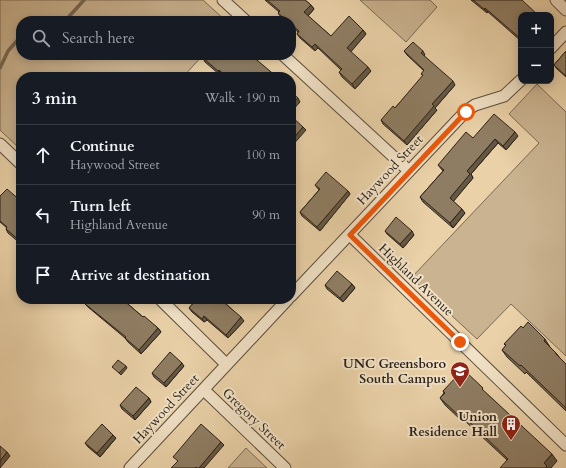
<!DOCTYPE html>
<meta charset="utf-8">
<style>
body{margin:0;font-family:Cardo,serif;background:#20242c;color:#f1f3f6}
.controls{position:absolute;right:12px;top:12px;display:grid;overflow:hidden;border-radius:8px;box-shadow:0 2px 10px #0003}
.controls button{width:36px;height:36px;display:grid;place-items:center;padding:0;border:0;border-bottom:1px solid #363941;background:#171b24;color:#f1f3f6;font:20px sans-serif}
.stop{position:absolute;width:12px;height:12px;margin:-9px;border:3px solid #ea580c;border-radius:50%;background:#fff}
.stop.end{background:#ea580c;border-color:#fff;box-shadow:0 1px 4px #0008}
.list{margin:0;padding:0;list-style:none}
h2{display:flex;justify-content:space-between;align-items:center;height:52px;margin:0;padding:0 16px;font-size:17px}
h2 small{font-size:13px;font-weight:400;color:#9ea1a6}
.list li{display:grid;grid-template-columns:26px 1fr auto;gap:12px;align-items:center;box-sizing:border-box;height:60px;padding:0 16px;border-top:1px solid #363941}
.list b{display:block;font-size:15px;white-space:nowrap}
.list p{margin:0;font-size:13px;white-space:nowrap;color:#9ea1a6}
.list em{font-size:13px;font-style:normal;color:#9ea1a6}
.icon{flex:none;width:22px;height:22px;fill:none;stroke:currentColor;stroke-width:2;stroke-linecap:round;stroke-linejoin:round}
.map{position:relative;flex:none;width:566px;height:468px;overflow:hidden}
.search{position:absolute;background:#171b24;box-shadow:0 2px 10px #0003;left:16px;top:16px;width:280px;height:44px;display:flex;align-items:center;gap:10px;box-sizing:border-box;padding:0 14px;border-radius:16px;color:#9ea1a6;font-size:15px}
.panel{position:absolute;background:#171b24;box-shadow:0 2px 10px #0003;left:16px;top:72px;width:280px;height:232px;border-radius:16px}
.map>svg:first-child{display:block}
.green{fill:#cab390;stroke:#7b6a54}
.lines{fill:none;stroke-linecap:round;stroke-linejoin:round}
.stream{stroke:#776751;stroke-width:3.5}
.street-casing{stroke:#5c4d3c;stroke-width:13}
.street{stroke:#f1e1c6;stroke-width:11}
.wall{fill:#7b6c55;stroke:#2c2118}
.shaded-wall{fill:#645845;stroke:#2c2118}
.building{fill:#8f7d63;stroke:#2c2118}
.route{stroke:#ea580c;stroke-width:5}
.labels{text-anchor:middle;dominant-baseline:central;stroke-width:4;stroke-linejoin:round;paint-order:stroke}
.street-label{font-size:13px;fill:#2c2118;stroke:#f1e1c6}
.poi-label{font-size:13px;font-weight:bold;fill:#2c2118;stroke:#f1e1c6;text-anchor:end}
</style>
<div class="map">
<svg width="566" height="468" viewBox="0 0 566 468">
<rect width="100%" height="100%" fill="#ead1a8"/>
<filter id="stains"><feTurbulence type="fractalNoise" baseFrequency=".005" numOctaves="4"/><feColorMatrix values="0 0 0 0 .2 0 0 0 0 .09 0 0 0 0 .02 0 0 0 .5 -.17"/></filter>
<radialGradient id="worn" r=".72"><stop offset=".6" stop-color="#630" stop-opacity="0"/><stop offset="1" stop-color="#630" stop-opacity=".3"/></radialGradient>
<g class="green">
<path d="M0 0H203L226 21H21V55H203L183 77H21V150L0 130Z"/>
<path d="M360 0H430L437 7 406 42Z"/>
<path d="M537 84 566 112V356L511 304 477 339 411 278 539 143 509 114Z"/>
<path d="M246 448 267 468H228Z"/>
</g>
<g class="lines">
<g class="stream">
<path d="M65 21 84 0"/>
<path d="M0 68 8 51 21 36"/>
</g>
<g class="street-casing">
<g id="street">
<path d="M223 0 246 21"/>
<path d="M556 0 566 10"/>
<path d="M551 48 566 32"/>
<path d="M283 55 409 171"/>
<path d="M0 144 21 164"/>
<path d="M350 235 566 445"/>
<path d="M291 296 466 111 475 105 504 96 521 80"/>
<path d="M160 299 226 364"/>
<path d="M204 390 285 468"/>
<path d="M130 468C183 412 235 355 288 299"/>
</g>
</g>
<use href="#street" class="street"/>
</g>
<g class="wall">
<path d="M265 0H305L311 5 314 9 308 16 331 36 363 30 366 34 350 52 371 71 355 89 342 77 339 72 341 70 318 48 315 51 300 38 297 34 298 32 291 26V21H285L281 17 278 13 279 12Z"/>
<path d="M471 0H522L521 15V41L488 12 487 13Z"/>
<path d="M404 51 425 55 424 56 455 85 435 108 437 110 407 145 383 124 381 120 395 108 423 76 421 74 424 71 407 55Z"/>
<path d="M566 51V77L557 69 554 65Z"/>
<path d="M242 57 277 77H225L221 74 220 75 205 62 203 58Z"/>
<path d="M518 136 506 150 498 143 471 174 473 178 453 201 465 213 453 228 423 202 420 197 443 171 438 165 473 138Z"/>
<path d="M315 185 348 191 350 194 320 231 302 216 300 212 319 190Z"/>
<path d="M0 196 21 201V244L8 233 6 229 7 228 0 222Z"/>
<path d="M385 231 414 235 403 248 387 234Z"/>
<path d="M352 284 355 288 343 302 327 289 325 285Z"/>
<path d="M83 299H122L143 317 158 328 161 332 141 354 128 342 125 338 88 307 85 304 87 302Z"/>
<path d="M197 299H225L223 301 244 321 228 338 207 320 204 322 192 312 189 308Z"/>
<path d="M523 328 550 347 556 353 560 358 566 364V411L526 372 525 374 507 357 502 350 506 346 504 344Z"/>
<path d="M184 366 166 387 154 377 152 373Z"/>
<path d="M461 376 488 395 557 461 507 460 464 420 462 421 445 405 440 398 444 393 443 391Z"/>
<path d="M149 398 151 402 135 420 122 409 120 405Z"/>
<path d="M116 438 100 457 88 447 85 443Z"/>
</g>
<g class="shaded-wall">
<path d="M311 5 314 9 307 17 304 12Z"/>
<path d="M485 8 488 12 487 13 484 9Z"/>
<path d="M363 30 366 34 350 53 347 48Z"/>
<path d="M315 44 318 48 315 51 312 47Z"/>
<path d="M423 51 425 55 423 57 421 53Z"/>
<path d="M368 67 371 71 355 89 352 84Z"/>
<path d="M219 70 221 74 220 75 218 71Z"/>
<path d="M453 81 455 85 435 108 437 110 407 145 404 141 432 104Z"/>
<path d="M298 98 300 102 291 112V105Z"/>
<path d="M303 127 306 130 291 147V141Z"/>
<path d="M515 132 518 136 506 150 503 146Z"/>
<path d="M495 139 498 143 471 174 473 178 453 202 450 198 467 171Z"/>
<path d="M348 191 350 194 320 231 317 227Z"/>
<path d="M462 209 465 213 453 228 450 223Z"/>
<path d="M412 231 414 235 403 248 400 244Z"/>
<path d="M352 284 355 288 343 302 340 298Z"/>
<path d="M204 316 207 320 204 322 202 319Z"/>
<path d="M241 317 244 321 228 338 226 335Z"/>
<path d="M158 328 161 332 141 354 139 350Z"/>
<path d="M545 339 550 347 549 348 544 341Z"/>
<path d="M182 363 184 366 166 387 164 383Z"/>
<path d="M126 366 127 368 121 375 119 373Z"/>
<path d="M149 398 151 402 135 420 133 416Z"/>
<path d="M113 435 116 438 100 457 97 453Z"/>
<path d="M221 442 224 445 204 468H199Z"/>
<path d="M7 452 10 456 0 468V461Z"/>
<path d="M552 454 557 461 551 468H545L544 463Z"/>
</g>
<g class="building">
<path d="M267 0H305L311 5 304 12 331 36 349 16 363 30 347 48 368 67 352 84 339 72 342 69 315 44 312 47 297 34 299 31 291 24V21H287L278 13 280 11Z"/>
<path d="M473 0H522L538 15H521V39L485 8 484 9Z"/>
<path d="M413 42 423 51 421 53 453 81 432 104 434 106 404 141 381 120 393 106 395 108 423 75 421 74 424 70 404 51Z"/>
<path d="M566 51V76L554 65Z"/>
<path d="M206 55H240L242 57 244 55H251L277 77H227L219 70 218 71 203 58Z"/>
<path d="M291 92 298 98 291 105Z"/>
<path d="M494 114 515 132 503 146 495 139 467 171 470 174 450 198 462 209 450 223 420 197 444 170 438 165 466 132 473 138Z"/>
<path d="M291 116 303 127 291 141Z"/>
<path d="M326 172 348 191 317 227 300 212 320 189 315 185Z"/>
<path d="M7 189 21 201V240L20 241 6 229 7 227 0 221V196Z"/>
<path d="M396 217 412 231 400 244 385 231Z"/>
<path d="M337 271 352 284 340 298 325 285Z"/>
<path d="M85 299H122L143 317 144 316 158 328 139 350 125 338 126 337 85 304 87 301Z"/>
<path d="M197 299H220L241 317 226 335 204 316 202 319 189 308Z"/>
<path d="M528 322 545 339 544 341 556 353V354L566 364V408L521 365 520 366 502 350 506 345 504 344 521 326 523 328Z"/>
<path d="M170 352 182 363 164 383 152 373Z"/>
<path d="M118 360 126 366 119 373 112 367Z"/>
<path d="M465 371 483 388 482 389 552 454 544 463 547 466 545 468H500L508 459 459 412 457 414 440 398 445 393 443 391 459 374 461 376Z"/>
<path d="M136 387 149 398 133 416 120 405Z"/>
<path d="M102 424 113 435 97 453 85 443Z"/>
<path d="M201 424 221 442 199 468H197L196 467 195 468H171L178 461 173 457Z"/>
<path d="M0 446 7 452 0 461Z"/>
</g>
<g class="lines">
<path class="route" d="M460 342 350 235 466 112"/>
</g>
<defs>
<g id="university-pin" transform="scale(1)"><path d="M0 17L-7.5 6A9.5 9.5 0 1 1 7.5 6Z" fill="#8f2418" stroke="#f1e1c6"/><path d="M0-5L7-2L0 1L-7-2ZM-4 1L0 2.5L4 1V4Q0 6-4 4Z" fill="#fff"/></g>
<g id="building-pin" transform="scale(1)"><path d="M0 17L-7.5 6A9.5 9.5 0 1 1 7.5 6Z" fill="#8f2418" stroke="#f1e1c6"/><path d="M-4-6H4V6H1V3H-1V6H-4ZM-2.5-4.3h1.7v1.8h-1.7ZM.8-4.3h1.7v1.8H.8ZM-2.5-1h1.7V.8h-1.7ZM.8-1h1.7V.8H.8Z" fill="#fff"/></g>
</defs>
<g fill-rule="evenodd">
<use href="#university-pin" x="460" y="371"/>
<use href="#building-pin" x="511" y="424"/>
</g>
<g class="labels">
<g class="street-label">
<text transform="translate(390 170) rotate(-47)">Haywood Street</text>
<text transform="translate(416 280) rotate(44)">Highland Avenue</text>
<text transform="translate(166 409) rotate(-47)">Haywood Street</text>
<text transform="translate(254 419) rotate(44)">Gregory Street</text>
</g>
<g class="poi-label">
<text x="446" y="364">UNC Greensboro<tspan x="446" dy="15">South Campus</tspan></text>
<text x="497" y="417">Union<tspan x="497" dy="15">Residence Hall</tspan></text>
</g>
</g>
<rect width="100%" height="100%" filter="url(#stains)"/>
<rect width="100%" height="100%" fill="url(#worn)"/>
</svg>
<div class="controls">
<button>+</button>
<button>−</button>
</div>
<div class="stop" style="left:466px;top:112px"></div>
<div class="stop end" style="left:460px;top:342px"></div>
<div class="search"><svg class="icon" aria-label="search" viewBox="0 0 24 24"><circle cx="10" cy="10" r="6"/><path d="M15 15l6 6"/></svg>Search here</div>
<section class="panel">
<h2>3 min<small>Walk · 190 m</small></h2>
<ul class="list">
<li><svg class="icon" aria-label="ahead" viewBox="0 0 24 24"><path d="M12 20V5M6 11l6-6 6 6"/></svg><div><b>Continue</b><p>Haywood Street</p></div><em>100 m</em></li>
<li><svg class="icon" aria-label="left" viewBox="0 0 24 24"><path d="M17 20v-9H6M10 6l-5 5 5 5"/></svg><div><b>Turn left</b><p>Highland Avenue</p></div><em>90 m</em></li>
<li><svg class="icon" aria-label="arrive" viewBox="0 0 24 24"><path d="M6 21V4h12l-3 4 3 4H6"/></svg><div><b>Arrive at destination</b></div></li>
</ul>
</section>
</div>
